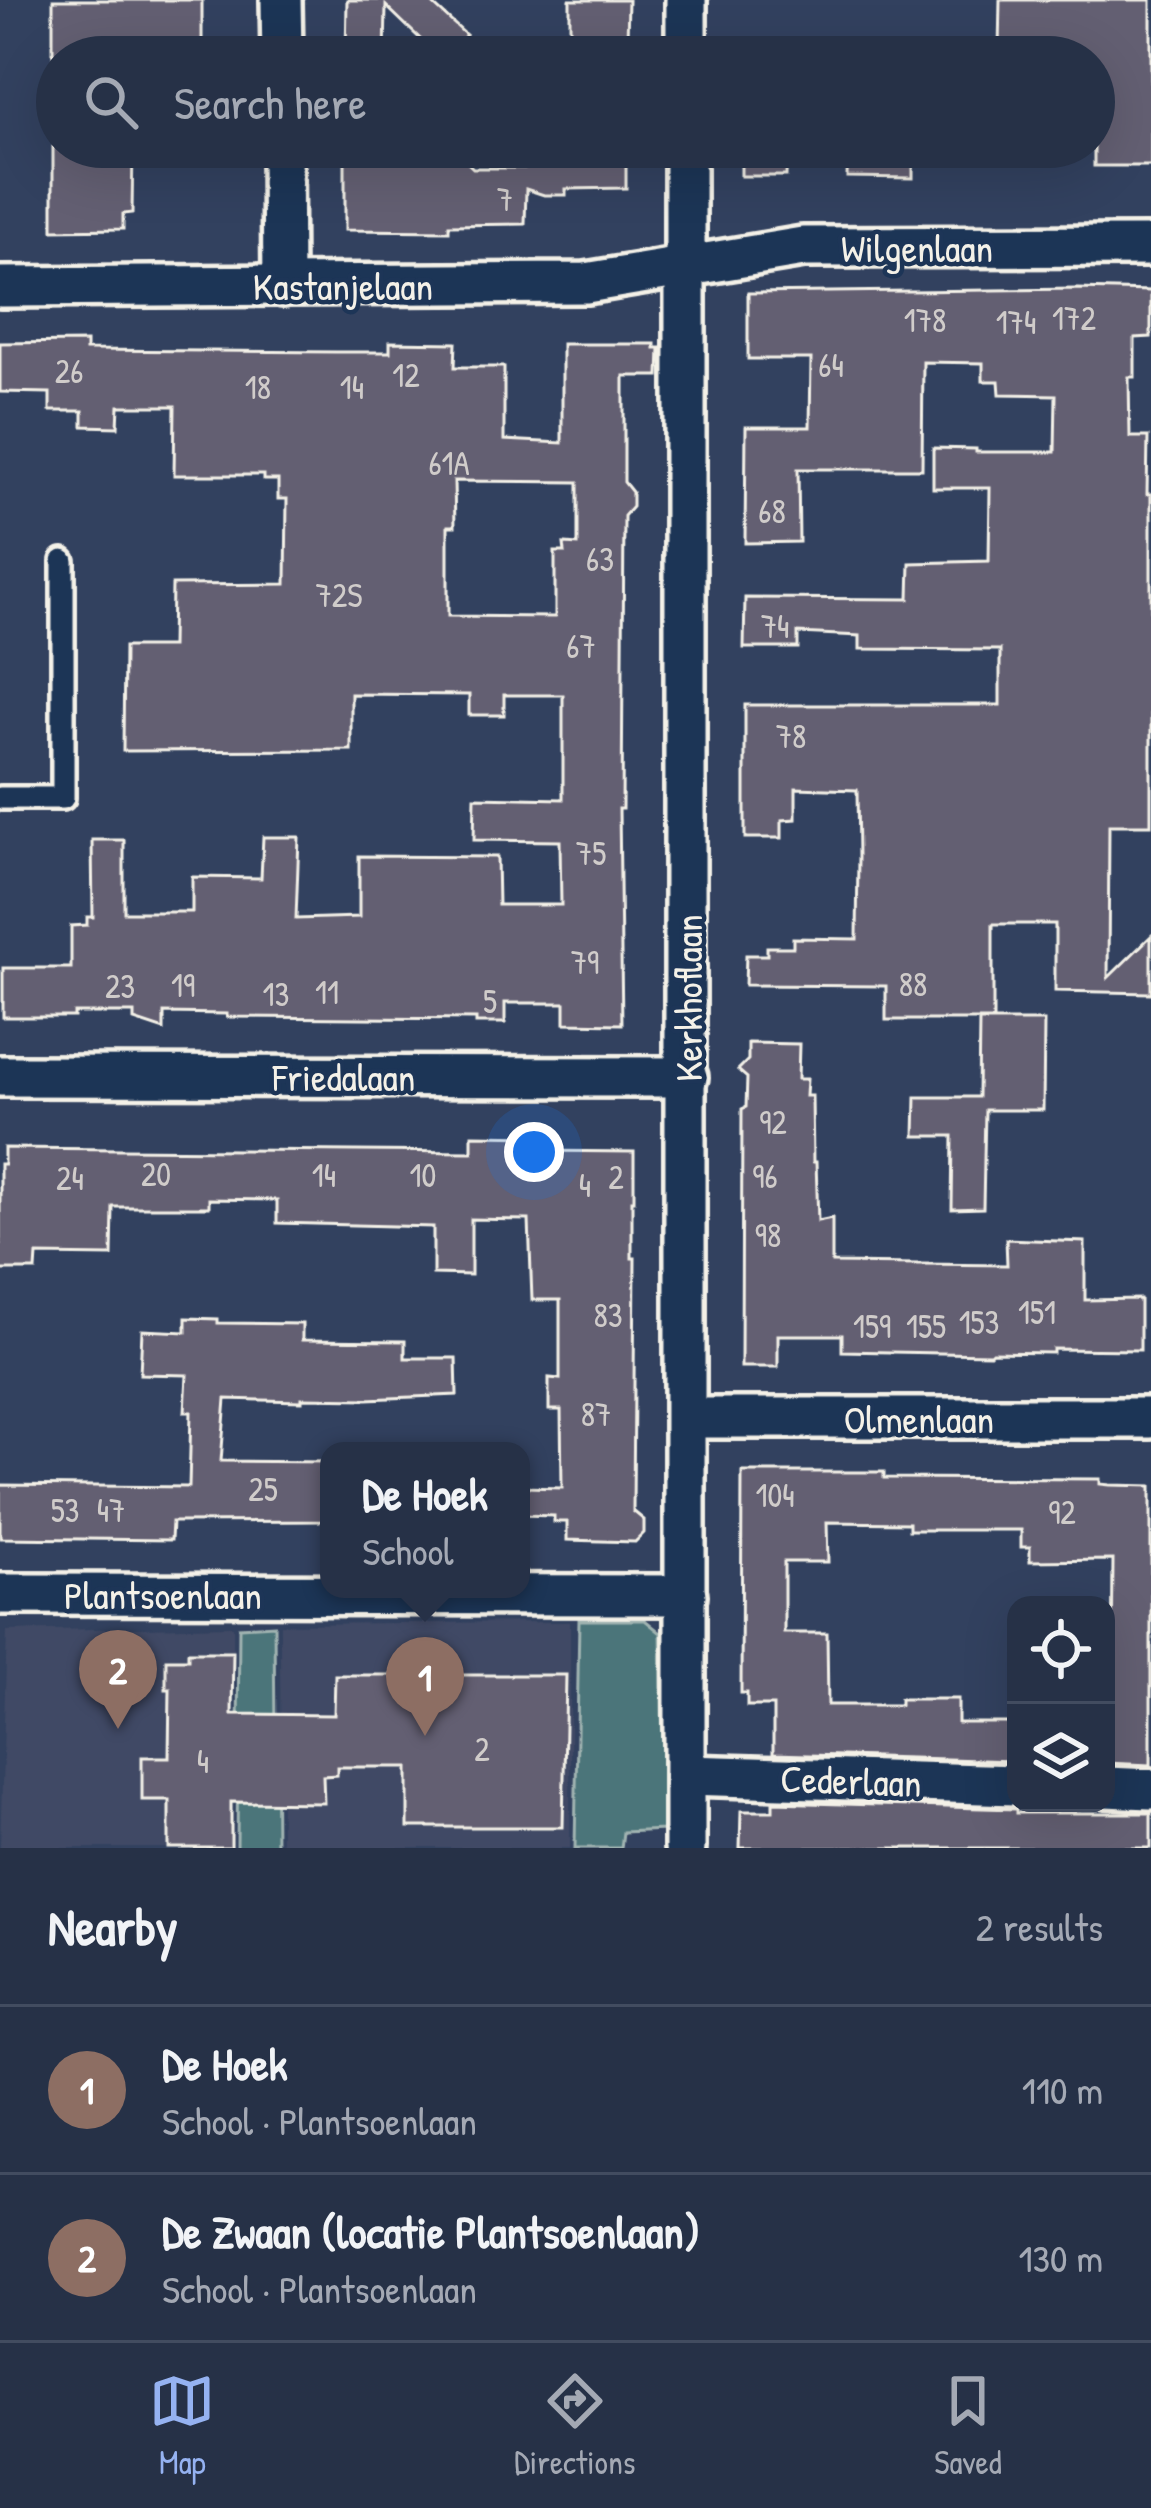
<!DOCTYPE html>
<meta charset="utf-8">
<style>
body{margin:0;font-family:"Patrick Hand",sans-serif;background:#323d52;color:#f1f3f6}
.controls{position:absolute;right:36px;bottom:36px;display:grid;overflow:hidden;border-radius:24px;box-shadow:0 12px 48px #0002}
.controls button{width:108px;height:108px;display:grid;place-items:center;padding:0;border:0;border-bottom:3px solid #424c60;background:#263147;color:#f1f3f6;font:60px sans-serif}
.you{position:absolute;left:534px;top:1152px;width:42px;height:42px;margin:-30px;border:9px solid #fff;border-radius:50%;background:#1a73e8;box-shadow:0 0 0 18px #1a73e833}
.badge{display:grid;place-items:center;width:78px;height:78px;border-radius:50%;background:#95b2f1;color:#fff;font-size:39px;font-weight:700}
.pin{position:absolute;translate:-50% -99px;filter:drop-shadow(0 3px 6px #0008)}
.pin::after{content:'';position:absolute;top:63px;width:42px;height:36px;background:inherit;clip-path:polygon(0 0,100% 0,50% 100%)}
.popup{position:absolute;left:320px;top:1442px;width:210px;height:156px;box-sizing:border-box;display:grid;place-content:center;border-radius:24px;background:#263147;filter:drop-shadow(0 3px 9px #0005);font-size:39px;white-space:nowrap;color:#a4a9b4}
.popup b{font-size:45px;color:#f1f3f6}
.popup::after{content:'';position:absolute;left:50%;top:100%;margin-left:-24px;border:24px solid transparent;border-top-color:#263147}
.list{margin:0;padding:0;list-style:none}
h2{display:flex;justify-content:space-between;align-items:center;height:156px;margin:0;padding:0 48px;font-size:51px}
h2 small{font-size:39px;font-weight:400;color:#a4a9b4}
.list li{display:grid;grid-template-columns:78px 1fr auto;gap:36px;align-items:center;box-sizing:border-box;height:168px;padding:0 48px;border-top:3px solid #424c60}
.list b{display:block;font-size:45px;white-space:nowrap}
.list p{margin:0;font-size:39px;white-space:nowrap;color:#a4a9b4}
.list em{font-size:39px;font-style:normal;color:#a4a9b4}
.icon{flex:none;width:66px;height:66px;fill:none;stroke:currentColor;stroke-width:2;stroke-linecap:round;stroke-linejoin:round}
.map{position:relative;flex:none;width:1151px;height:1848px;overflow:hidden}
.search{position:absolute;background:#263147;box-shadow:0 12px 48px #0002;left:36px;right:36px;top:36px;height:132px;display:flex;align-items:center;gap:30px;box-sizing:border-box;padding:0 42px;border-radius:66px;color:#a4a9b4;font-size:45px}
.sheet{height:492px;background:#263147}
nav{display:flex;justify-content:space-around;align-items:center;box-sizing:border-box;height:168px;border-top:3px solid #424c60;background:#263147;font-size:33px;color:#a4a9b4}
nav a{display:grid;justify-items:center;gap:6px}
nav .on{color:#95b2f1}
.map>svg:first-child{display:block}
.built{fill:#414a65}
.green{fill:#4c757a;stroke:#a0b3b1;stroke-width:3}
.building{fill:#635e72;stroke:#f4f1e8;stroke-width:3;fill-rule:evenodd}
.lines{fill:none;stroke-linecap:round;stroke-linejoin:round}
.service-casing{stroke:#f4f1e8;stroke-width:30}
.minor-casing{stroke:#f4f1e8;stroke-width:48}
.service{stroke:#1d3557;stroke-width:21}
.minor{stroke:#1d3557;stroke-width:39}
.labels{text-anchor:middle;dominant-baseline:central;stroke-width:9;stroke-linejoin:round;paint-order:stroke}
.number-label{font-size:33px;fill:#d0ccca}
.street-label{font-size:39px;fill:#f4f1e8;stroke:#1d3557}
</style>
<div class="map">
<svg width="1151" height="1848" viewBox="0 0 1151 1848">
<rect width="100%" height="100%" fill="#32415f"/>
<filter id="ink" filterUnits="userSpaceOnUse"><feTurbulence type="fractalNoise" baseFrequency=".00833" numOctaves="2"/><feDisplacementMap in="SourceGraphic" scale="24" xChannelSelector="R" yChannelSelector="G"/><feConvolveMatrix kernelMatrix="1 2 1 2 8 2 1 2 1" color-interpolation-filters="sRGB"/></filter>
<g filter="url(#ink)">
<g class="built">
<path d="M570 1622V1848H281L280 1624Z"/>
<path d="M233 1626V1848H0L7 1631Z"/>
</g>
<g class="green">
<path d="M579 1620H645L661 1633 664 1830 623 1832 621 1848H575Z"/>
<path d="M274 1625 276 1848H237L239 1627Z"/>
</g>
<g class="building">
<rect x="53" y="0" width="149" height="57"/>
<path d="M347 0H428L466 35 444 57H439L386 6 385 57H346Z"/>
<path d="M570 0H628L627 42 570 41Z"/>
<path d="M1000 0H1151V166H1094V57H1084V51L999 50Z"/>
<path d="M53 147H133L132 213 123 214V229L53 230Z"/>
<path d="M345 147H451L473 168H524V147H626V188L566 189V195H544L526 189 525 224 449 225V231L345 230Z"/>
<path d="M741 147H787L786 176H741Z"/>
<path d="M848 147H913V178L847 177Z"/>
<path d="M1077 289 1151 291V337L1135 338V377H1129L1130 437H1148L1147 494H1151V825H1109L1108 978 1151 936V993L1055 991V924H993V1020H886V986L745 985 746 955H767V947H793V938L857 939 858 857 857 790 796 788V819L782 820V838H745V705H1000V650L860 649V636L798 633V648H744L745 598 909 599 910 563 989 561 990 488H933V448L976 449V452H1055L1056 395 1000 394 999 381H983V363L923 362 922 469H798L799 542 745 543 746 427H810L811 359H748V293Z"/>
<path d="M86 342V350L336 352H390V342L456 343 455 367H504V440L562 443V344H655V348H660L659 376H624V482L632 492V507L624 516 622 809H619L622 1024 565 1023V1003H505V1023H476V1019L227 1017V1014L164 1013V1030L134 1020V1013H74V1017H3V968H71V926L87 925V917H93L92 840H124V912H192V877L261 878 263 837H299L296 919 359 917V856L497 857 498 905H561L560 841 474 840 475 797 563 799V695H504V715H469V695L351 694V750L123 751 124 647H171L172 585 286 584 287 499H278V480H264V475H174L175 406H119L118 427 83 426V411H50V393L0 392V343ZM454 481 578 482V545L564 544 565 552H555V617L448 616V526H455Z"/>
<path d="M979 1021H1044L1043 1110H985L983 1208 952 1209 953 1136H915L916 1097H978Z"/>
<path d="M748 1043 799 1044 798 1079H807L806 1096H812L813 1162H816L818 1221 832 1218V1263L1007 1265 1006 1239 1085 1242V1300L1140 1299V1350L1053 1349V1353L992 1352 990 1354 842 1351V1335H778V1367H741L742 1109 746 1107 747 1078 738 1070 748 1060Z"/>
<path d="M472 1135 534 1136V1151L634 1152V1200H632V1258H635L633 1511 644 1520V1533L635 1542 567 1540V1522H554V1516L521 1515V1487L562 1488 561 1410H549V1378L560 1379V1300H532L529 1220 471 1219V1275L433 1274V1227L277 1223V1200L209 1199V1207H113L112 1256 37 1255 36 1270H0V1164H4V1148L472 1152Z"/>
<path d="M186 1318 218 1319V1323L302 1324V1340L405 1341V1358H456L457 1395 367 1399 302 1398V1401L226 1399 221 1461 329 1462V1521L172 1522 171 1540 0 1538V1485L189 1487 191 1412H185L187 1375 140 1374 142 1330 186 1332Z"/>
<path d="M742 1472H884V1478L1100 1479V1484L1110 1485 1151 1486V1765L1106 1763V1669H1112L1113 1560 1030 1561V1547H1021V1530H909V1523L827 1522 828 1562H784V1633H827L828 1705H900V1699H958V1723H1016V1761L773 1754V1706H747V1693H741Z"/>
<path d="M188 1652H233L232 1714 334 1715 335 1675H566L563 1827H408V1767H337V1775L323 1776 324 1803 231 1802V1848H169V1800H142V1757H169L170 1689H166V1659H188Z"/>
<path d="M773 1802 1016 1809V1813H1151V1848H740L741 1811H773Z"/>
</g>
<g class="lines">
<g class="service-casing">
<path id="service" d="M0 798H63V561"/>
</g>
<g class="minor-casing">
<g id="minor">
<path d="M281 0 282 57"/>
<path d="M686 57V0"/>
<path d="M282 147 283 286"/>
<path d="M0 287 586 283 803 247 1151 246"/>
<path d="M0 1076 687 1077"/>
<path d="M687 1418H1151"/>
<path d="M0 1594 686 1595"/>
<path d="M686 1775 1016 1785"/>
<path d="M1106 1787 1151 1789"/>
<path d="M685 1848V147"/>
</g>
</g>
<use href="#service" class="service"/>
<use href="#minor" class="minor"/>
</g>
</g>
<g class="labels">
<g class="number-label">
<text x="505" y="199">7</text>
<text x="1074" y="318">172</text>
<text x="925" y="320">178</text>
<text x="1016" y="322">174</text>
<text x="831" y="365">64</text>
<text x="69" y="371">26</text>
<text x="406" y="375">12</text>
<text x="258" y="387">18</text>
<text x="352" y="387">14</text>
<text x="449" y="463">61A</text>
<text x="772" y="511">68</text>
<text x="600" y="559">63</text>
<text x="339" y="595">72S</text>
<text x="775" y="626">74</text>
<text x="581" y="646">67</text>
<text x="791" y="736">78</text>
<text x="591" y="853">75</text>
<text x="585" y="962">79</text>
<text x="913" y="984">88</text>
<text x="183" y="985">19</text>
<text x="120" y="986">23</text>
<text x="327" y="992">11</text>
<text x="276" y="994">13</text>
<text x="490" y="1001">5</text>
<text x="773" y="1122">92</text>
<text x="156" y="1174">20</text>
<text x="324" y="1175">14</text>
<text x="423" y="1175">10</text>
<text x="765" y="1176">96</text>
<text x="616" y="1177">2</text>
<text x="70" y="1178">24</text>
<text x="585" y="1185">4</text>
<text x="768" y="1235">98</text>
<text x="1037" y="1312">151</text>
<text x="608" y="1315">83</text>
<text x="979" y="1322">153</text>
<text x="872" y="1326">159</text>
<text x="926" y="1326">155</text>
<text x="596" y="1414">87</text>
<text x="263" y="1489">25</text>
<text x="775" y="1495">104</text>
<text x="65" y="1510">53</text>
<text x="111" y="1510">47</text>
<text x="1062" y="1512">92</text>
<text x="482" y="1749">2</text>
<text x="203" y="1761">4</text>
</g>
<g class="street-label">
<text x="917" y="247">Wilgenlaan</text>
<text x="343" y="285">Kastanjelaan</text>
<text transform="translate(687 998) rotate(-90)">Kerkhoflaan</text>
<text x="344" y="1076">Friedalaan</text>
<text x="919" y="1418">Olmenlaan</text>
<text x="163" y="1594">Plantsoenlaan</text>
<text transform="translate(851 1780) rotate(2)">Cederlaan</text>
</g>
</g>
</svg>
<div class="controls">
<button><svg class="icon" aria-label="locate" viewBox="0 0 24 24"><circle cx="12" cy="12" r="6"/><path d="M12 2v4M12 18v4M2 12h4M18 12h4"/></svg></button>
<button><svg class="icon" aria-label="layers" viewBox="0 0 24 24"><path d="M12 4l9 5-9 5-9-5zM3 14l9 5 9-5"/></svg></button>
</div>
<div class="you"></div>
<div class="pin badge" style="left:425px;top:1736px;background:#8d6e63">1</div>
<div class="popup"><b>De Hoek</b>School</div>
<div class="pin badge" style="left:118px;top:1729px;background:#8d6e63">2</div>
<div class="search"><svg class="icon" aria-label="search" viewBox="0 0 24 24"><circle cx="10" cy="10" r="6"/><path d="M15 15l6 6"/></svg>Search here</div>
</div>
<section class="sheet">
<h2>Nearby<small>2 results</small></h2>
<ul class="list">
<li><span class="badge" style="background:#8d6e63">1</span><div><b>De Hoek</b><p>School · Plantsoenlaan</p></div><em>110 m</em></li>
<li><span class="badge" style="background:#8d6e63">2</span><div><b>De Zwaan (locatie Plantsoenlaan)</b><p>School · Plantsoenlaan</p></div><em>130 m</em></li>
</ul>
</section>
<nav>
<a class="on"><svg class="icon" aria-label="map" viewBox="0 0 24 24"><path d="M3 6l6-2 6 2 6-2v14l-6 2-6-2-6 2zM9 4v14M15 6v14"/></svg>Map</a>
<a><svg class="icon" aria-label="directions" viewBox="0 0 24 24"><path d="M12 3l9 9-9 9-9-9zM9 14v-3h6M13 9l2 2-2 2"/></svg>Directions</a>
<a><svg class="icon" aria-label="saved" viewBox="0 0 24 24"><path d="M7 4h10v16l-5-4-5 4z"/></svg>Saved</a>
</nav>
